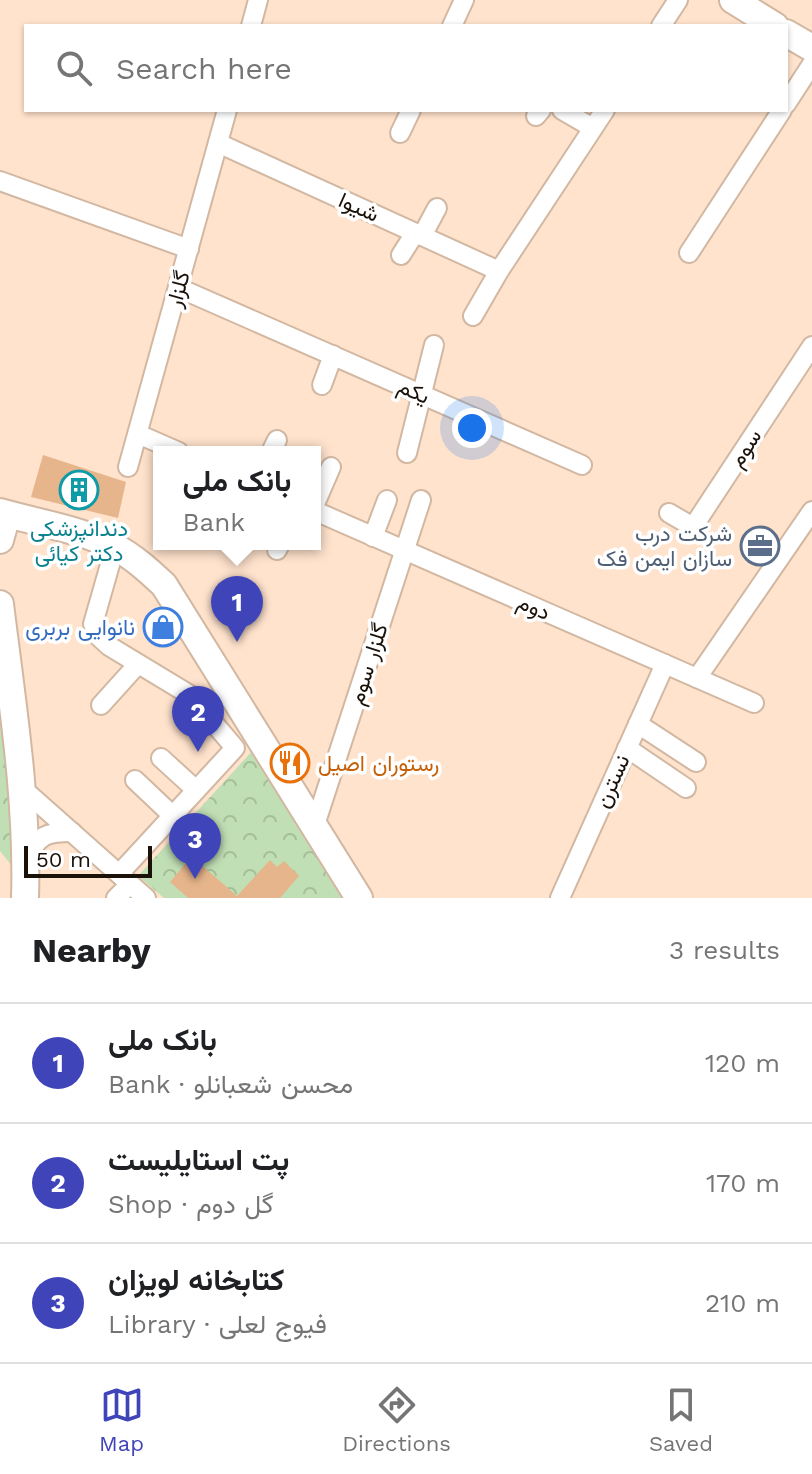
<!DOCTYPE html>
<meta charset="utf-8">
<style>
body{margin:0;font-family:"Work Sans",Vazirmatn,sans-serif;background:#f2f2f2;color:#202124}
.scale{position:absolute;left:24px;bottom:20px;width:128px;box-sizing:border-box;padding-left:8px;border:4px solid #1a1109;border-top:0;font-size:22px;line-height:28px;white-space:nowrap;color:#1a1109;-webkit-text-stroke:6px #fff;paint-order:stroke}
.you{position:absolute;left:472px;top:428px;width:28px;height:28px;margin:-20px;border:6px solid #fff;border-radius:50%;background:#1a73e8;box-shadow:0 0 0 12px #1a73e833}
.badge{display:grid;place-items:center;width:52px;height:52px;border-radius:50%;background:#4044b9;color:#fff;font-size:26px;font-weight:700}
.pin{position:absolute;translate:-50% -66px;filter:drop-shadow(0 2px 4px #0008)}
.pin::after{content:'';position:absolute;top:42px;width:28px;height:24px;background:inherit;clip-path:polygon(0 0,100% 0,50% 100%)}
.popup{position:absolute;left:153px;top:446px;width:168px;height:104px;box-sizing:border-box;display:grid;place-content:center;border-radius:0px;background:#fff;filter:drop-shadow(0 2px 6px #0005);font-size:26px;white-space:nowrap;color:#757577}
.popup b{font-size:30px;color:#202124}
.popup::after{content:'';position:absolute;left:50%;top:100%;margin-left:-16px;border:16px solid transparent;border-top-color:#fff}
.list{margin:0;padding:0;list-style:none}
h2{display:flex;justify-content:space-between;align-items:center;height:104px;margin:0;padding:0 32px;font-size:34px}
h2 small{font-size:26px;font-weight:400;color:#757577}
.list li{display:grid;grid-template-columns:52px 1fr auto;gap:24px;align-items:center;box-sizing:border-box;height:120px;padding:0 32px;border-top:2px solid #e0e0e0}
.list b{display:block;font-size:30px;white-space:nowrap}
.list p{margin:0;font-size:26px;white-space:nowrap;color:#757577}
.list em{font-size:26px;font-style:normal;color:#757577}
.icon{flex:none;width:44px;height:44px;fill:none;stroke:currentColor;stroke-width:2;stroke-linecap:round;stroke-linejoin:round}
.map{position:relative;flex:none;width:812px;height:898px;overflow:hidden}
.search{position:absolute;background:#fff;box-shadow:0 2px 6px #0004;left:24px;right:24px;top:24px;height:88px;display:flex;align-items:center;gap:20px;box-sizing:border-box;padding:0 28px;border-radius:0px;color:#757577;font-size:30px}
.sheet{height:464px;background:#fff}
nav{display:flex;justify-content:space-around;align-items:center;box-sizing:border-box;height:112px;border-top:2px solid #e0e0e0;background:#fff;font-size:22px;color:#757577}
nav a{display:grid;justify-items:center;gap:4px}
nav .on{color:#4044b9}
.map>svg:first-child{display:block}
.park{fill:url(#park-crowns)}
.building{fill:#e6b58b}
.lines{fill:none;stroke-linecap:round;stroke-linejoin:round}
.minor-casing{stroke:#d2b8a2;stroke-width:22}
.secondary-casing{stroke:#d2b8a2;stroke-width:30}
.minor{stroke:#fff;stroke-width:18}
.secondary{stroke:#fff;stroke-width:26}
.labels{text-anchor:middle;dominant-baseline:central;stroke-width:7;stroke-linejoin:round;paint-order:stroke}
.street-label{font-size:22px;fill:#1a1109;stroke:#fff}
.culture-label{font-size:22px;fill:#0d838f;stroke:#fff}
.service-label{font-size:22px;fill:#4e5e75;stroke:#fff;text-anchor:end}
.shop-label{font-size:22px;fill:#366cbe;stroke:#fff;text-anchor:end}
.food-label{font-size:22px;fill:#c56008;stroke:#fff;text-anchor:start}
</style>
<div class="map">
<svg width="812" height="898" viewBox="0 0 812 898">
<defs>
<pattern id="park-crowns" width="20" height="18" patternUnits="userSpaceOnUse" patternTransform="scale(2)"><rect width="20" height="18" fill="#c1dfb5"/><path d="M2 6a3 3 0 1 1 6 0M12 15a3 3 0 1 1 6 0" fill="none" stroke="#a5be9a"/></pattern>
</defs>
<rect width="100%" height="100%" fill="#ffe3cd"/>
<g class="park">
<path d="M0 717 11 799 15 870 0 851Z"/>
<path d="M254 749 347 898H164L138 876Z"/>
</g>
<g class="building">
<path d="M43 455 126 482 118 518 31 497Z"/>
<path d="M270 860 277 867 284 861 299 876 280 898H188L170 882 186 863 192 869 198 862 237 896Z"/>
</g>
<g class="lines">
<g class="minor-casing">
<g id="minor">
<path d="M251 26 258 0"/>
<path d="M452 26 464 0"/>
<path d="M661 26 678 0"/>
<path d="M786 104 812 64"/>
<path d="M562 110 593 128"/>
<path d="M536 116 541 110"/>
<path d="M400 133 411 110"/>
<path d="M218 143 499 271"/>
<path d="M0 181 189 249"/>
<path d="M422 236 437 208"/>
<path d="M689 253 782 110"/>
<path d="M401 255 415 233"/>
<path d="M179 288 582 465"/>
<path d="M473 316 499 271 605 110"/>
<path d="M322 385 333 355"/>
<path d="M138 434 179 452"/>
<path d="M271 452 277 440"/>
<path d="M407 453 434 345"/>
<path d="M128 467 227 110"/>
<path d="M315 504 331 467"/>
<path d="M315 511 754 703"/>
<path d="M669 513 693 527 812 346"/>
<path d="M373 537 387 500"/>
<path d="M115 547 93 624 97 635 109 646 190 695 235 748 119 874"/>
<path d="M277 550 280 544"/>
<path d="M697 678 812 511"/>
<path d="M101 705 138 664"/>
<path d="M638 724 696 762"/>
<path d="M627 748 686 788"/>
<path d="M161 758 196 790"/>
<path d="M135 780 173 816"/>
<path d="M23 789 146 898"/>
<path d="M314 828 421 500"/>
<path d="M27 859C38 835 46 832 72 832"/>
<path d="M116 898 130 884"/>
<path d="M560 898 665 664"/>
</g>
</g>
<g class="secondary-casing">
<g id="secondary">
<path d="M733 0 775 26"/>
<path d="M786 33 812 48"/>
<path d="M0 512C38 523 80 529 115 547 134 557 149 571 164 585L359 898"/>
<path d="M0 513 5 517V522L0 540"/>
<path d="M0 604C12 702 28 799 25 898"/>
</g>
</g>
<use href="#minor" class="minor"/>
<use href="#secondary" class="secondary"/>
</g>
<defs>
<g id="building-ring" transform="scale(2)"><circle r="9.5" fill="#fff" stroke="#0f9aa8" stroke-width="1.5"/><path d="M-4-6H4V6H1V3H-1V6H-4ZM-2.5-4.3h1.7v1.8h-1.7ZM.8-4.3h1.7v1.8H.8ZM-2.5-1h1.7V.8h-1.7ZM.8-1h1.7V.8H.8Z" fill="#0f9aa8"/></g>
<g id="office-ring" transform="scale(2)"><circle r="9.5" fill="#fff" stroke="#5c6f8a" stroke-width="1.5"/><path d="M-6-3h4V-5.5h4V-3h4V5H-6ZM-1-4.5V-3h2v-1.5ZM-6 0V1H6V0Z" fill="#5c6f8a"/></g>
<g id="shop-ring" transform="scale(2)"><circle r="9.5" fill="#fff" stroke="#3f7fe0" stroke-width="1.5"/><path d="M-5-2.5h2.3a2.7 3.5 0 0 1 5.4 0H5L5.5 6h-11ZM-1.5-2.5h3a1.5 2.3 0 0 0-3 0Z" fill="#3f7fe0"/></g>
<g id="restaurant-ring" transform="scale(2)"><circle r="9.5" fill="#fff" stroke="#e8710a" stroke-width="1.5"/><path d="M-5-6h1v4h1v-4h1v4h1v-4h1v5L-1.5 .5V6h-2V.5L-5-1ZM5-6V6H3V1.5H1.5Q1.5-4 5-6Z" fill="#e8710a"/></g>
</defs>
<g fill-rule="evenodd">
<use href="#building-ring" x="79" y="490"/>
<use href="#office-ring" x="760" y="546"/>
<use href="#shop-ring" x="163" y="627"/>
<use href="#restaurant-ring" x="290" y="763"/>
</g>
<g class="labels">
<g class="street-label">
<text transform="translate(359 207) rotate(24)">شیوا</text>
<text transform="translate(178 289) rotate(-75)">گلزار</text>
<text transform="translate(414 391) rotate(24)">یکم</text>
<text transform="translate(745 448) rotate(-57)">سوم</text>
<text transform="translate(534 607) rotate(24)">دوم</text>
<text transform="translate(368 664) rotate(-72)">گلزار سوم</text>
<text transform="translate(612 781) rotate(-66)">نسترن</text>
</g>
<g class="culture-label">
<text x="79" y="528">دندانپزشکی<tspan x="79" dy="25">دکتر کیائی</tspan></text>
</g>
<g class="service-label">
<text x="732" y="533">شرکت درب<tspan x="732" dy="25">سازان ایمن فک</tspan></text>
</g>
<g class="shop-label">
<text x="135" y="627">نانوایی بربری</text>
</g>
<g class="food-label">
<text x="318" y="763">رستوران اصیل</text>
</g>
</g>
</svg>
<div class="scale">50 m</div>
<div class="you"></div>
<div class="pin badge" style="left:237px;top:642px">1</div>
<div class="popup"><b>بانک ملی</b>Bank</div>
<div class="pin badge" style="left:198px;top:752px">2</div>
<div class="pin badge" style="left:195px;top:879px">3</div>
<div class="search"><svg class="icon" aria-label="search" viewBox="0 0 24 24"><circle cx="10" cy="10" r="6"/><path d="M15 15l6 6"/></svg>Search here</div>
</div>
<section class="sheet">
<h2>Nearby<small>3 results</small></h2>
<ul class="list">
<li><span class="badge">1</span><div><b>بانک ملی</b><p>Bank · محسن شعبانلو</p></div><em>120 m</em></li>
<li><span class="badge">2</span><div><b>پت استایلیست</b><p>Shop · گل دوم</p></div><em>170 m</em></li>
<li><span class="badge">3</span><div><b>کتابخانه لویزان</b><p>Library · فیوج لعلی</p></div><em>210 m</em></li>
</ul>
</section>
<nav>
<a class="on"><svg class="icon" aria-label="map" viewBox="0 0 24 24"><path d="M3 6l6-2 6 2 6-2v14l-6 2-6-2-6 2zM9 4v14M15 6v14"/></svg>Map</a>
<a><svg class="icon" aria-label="directions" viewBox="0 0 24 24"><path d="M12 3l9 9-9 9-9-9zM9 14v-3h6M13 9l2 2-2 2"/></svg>Directions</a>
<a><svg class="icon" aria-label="saved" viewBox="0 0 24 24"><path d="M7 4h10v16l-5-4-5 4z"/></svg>Saved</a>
</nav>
